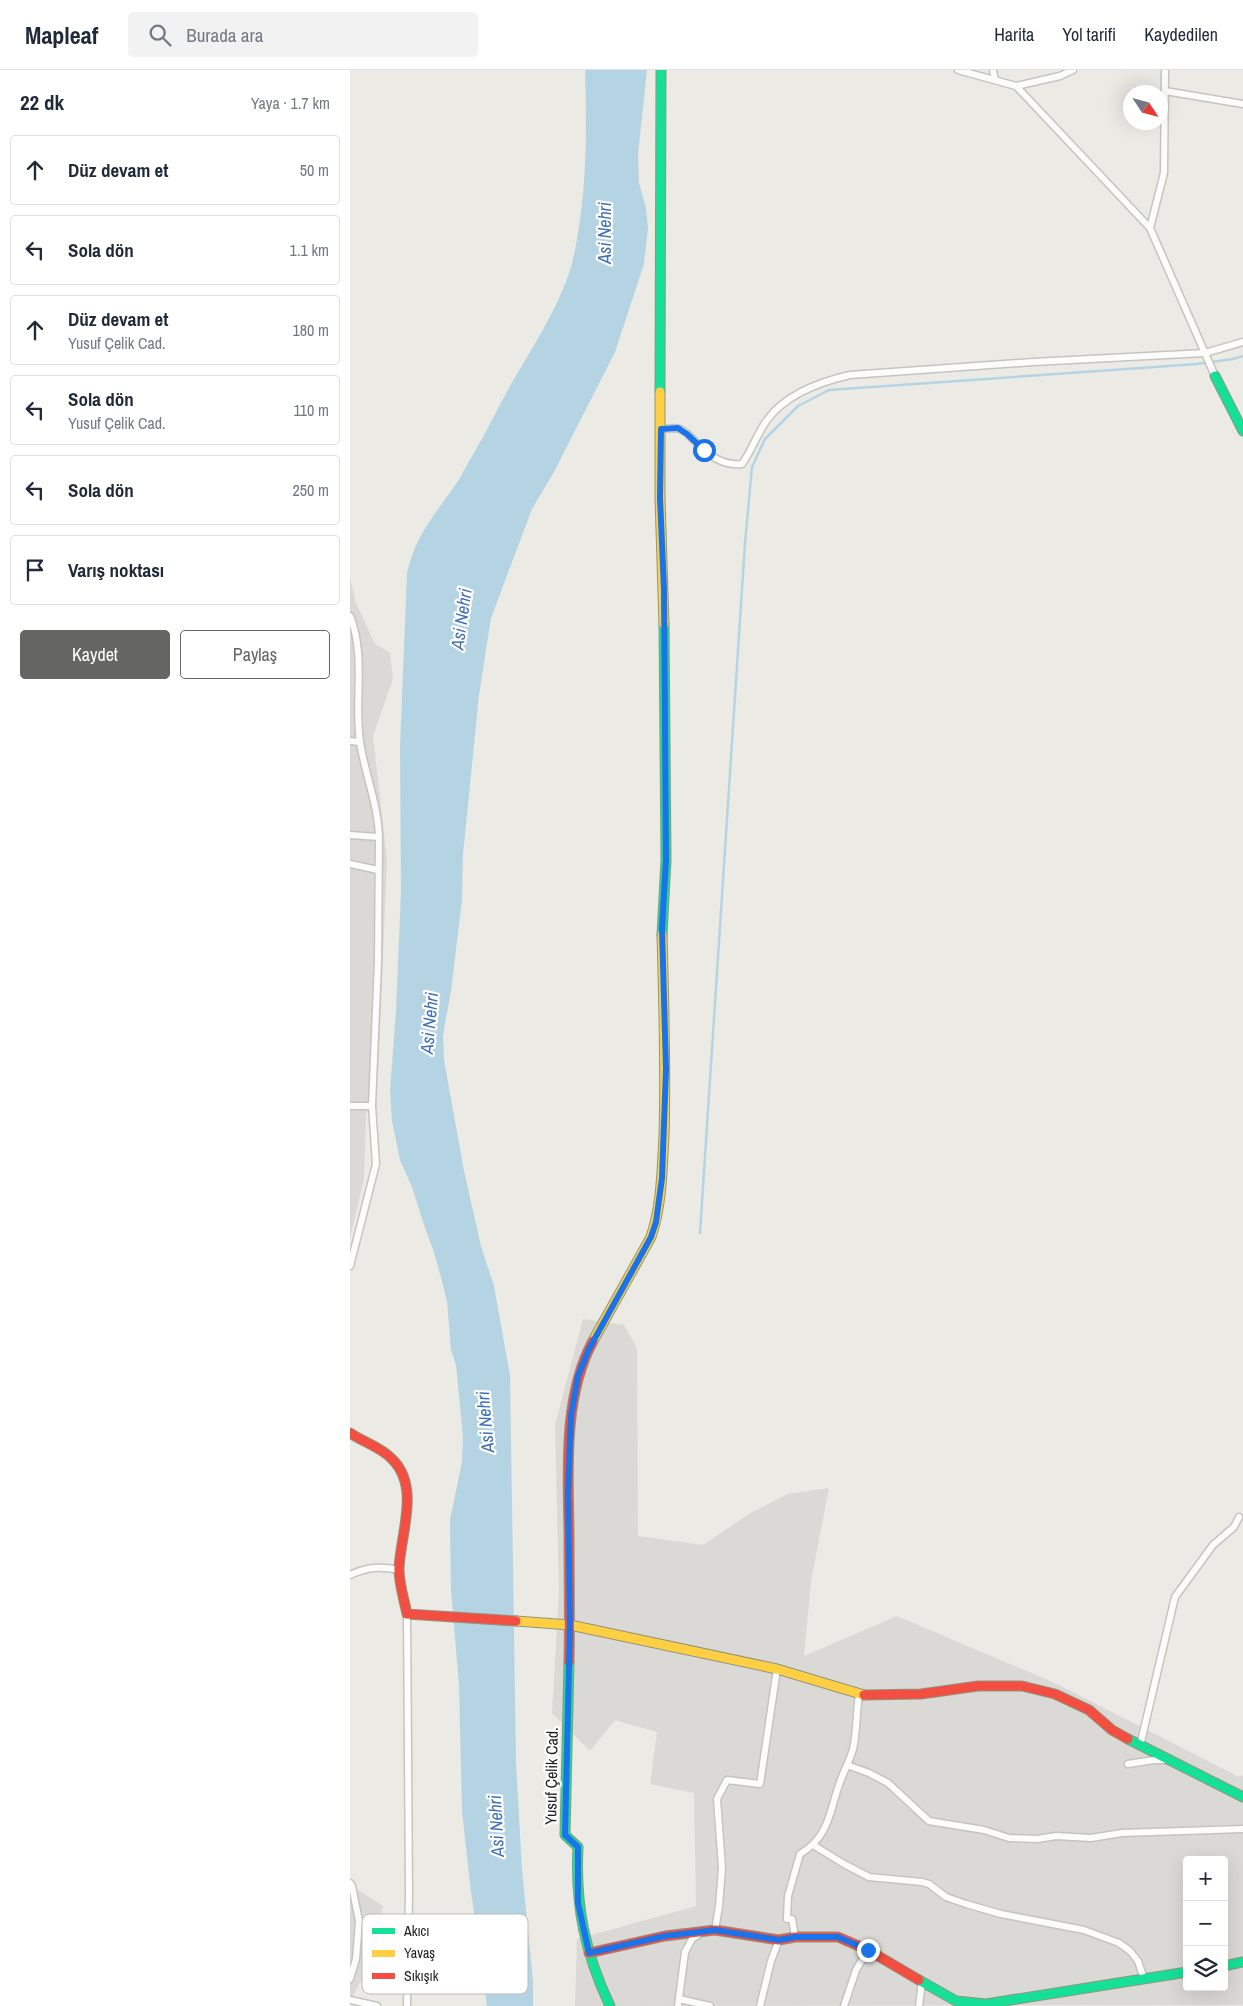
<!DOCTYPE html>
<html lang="tr">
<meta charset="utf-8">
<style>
body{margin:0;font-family:"Archivo Narrow",sans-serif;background:#f2f2f3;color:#1f2937}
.controls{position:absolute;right:15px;bottom:15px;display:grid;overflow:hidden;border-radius:5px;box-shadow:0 5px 20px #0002}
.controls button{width:45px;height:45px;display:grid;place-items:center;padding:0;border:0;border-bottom:1px solid #e0e1e3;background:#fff;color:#1f2937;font:25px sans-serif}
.compass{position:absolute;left:773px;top:15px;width:45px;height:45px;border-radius:50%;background:#fff;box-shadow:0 5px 20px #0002;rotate:126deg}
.stop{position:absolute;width:15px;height:15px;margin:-11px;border:4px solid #1a73e8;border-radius:50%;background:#fff}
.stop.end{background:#1a73e8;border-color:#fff;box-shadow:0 1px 5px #0008}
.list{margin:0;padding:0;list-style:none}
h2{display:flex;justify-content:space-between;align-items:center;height:65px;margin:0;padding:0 20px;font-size:21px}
h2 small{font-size:16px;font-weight:400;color:#747a83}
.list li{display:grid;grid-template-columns:32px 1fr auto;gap:15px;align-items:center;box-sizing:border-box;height:70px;margin:0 10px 10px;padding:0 10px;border:1px solid #e0e1e3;border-radius:5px}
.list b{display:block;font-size:19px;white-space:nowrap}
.list p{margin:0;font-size:16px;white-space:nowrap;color:#747a83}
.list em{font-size:16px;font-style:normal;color:#747a83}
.actions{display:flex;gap:10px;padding:15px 20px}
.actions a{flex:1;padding:11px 0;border:1px solid #656563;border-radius:5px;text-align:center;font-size:18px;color:#656563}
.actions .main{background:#656563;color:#fff}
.icon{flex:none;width:28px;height:28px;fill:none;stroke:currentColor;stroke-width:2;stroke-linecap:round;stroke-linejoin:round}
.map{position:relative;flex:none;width:893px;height:1936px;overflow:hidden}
header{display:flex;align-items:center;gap:30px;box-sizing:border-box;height:70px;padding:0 25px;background:#fff;border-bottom:1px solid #e0e1e3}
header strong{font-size:24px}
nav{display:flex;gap:28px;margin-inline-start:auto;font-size:18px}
.search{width:350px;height:45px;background:#f2f2f3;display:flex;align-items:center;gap:12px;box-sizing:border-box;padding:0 18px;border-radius:5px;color:#747a83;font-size:19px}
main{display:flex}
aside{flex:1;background:#fff}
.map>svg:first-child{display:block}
.residential{fill:#dbd9d6;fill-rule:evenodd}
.water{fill:#b4d4e3}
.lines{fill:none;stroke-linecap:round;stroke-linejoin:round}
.stream{stroke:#b4d4e3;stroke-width:2.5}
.street-casing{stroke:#c4c4c1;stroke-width:9}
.fast-casing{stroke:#92957c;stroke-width:11}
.slow-casing{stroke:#92957c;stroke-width:11}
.jam-casing{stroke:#92957c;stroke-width:11}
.street{stroke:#fcfcfb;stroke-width:6}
.fast{stroke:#16e098;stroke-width:9}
.slow{stroke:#ffcf43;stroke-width:9}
.jam{stroke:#f24e42;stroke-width:9}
.route{stroke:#1a73e8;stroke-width:6}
.labels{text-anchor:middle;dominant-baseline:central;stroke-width:4.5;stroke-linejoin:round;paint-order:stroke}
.street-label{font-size:16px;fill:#1d1d1d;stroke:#fff}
.water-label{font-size:18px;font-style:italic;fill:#406fb5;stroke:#fff}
.key{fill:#fff;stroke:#bbb;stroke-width:1}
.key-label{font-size:14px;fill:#1d1d1d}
</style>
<header>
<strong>Mapleaf</strong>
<div class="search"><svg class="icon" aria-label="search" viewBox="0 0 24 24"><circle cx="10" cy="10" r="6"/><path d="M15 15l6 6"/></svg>Burada ara</div>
<nav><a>Harita</a><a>Yol tarifi</a><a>Kaydedilen</a></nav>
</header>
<main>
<aside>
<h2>22 dk<small>Yaya · 1.7 km</small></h2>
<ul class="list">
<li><svg class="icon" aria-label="ahead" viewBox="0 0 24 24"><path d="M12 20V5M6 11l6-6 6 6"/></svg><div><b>Düz devam et</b></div><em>50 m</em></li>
<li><svg class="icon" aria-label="left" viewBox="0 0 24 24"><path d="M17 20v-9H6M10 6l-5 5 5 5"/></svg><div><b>Sola dön</b></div><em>1.1 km</em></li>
<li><svg class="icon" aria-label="ahead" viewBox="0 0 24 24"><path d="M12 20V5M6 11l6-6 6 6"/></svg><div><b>Düz devam et</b><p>Yusuf Çelik Cad.</p></div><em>180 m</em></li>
<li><svg class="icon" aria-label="left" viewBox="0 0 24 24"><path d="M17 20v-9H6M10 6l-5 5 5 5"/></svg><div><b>Sola dön</b><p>Yusuf Çelik Cad.</p></div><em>110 m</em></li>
<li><svg class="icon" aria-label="left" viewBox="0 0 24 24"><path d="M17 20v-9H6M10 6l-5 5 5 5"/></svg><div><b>Sola dön</b></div><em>250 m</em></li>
<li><svg class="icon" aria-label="arrive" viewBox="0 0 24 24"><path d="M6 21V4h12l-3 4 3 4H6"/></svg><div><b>Varış noktası</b></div></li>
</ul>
<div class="actions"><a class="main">Kaydet</a><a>Paylaş</a></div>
</aside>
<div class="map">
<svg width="893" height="1936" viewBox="0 0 893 1936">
<rect width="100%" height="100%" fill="#eceae4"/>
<g class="residential">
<path d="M0 508 6 533 25 574 40 583 43 609 23 666 37 789 28 1008 16 1045 14 1108 0 1168Z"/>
<path d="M233 1249 274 1255 287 1278 288 1466 353 1475 399 1444 437 1424 479 1418 461 1511 454 1586 547 1546 707 1614 889 1707 893 1705V1935L225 1936 227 1869 346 1836 344 1723 300 1714 307 1662 265 1650 240 1681 202 1643 209 1522 205 1355ZM837 1790H874V1917H837Z"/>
<path d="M0 1815 33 1836 17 1900 0 1931Z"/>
</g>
<path class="water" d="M235 0H297L288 85 289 113 296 138 298 158 294 194 265 282 204 402 182 439 141 548 129 625 113 784 112 830 101 921 93 965 94 990 114 1101 131 1176 144 1216 160 1306 166 1692 172 1800 183 1911V1936H137L120 1814 112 1741 109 1615 101 1520 100 1450 112 1392 113 1367 106 1295 101 1280 97 1231 92 1211 84 1182 74 1155 62 1117 50 1090 42 1051 40 1020 46 941 51 822 50 677 57 503C65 465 87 442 108 411 114 401 119 391 125 381 137 361 147 339 159 318 181 279 215 229 224 185 237 125 237 61 235 0Z"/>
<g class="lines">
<path class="stream" d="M350 1163 395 473 402 397 415 369 448 336 479 320 847 294 883 289 893 286"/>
<g class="street-casing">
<g id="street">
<path d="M608 0 666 16 800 158"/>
<path d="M643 0 645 10"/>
<path d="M815 0 814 103 800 158 865 306"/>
<path d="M666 16 710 6 723 0"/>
<path d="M815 21 893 34"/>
<path d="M311 359C316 359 325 357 330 359 336 361 340 367 345 371 358 385 372 396 392 394 402 380 407 364 417 350 436 324 469 312 500 305L683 292 855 283 893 272"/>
<path d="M0 546C16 585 4 631 10 672 15 705 28 734 29 767L28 892 22 1036 26 1094 0 1196"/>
<path d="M0 671 10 672"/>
<path d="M0 765 29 767"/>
<path d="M0 794 28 800"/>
<path d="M0 1036H22"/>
<path d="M0 1505C17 1497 30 1496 49 1500"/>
<path d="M57 1544 59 1823 57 1936"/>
<path d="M790 1676 825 1527 863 1475 884 1457 889 1447"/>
<path d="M778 1694 804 1690H818"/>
<path d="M497 1695 519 1703 538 1713 579 1751 634 1760 659 1768 687 1769 706 1766 741 1768 772 1763 893 1759"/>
<path d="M463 1775 494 1794 519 1807 572 1812 579 1814 596 1827 616 1834 651 1844 734 1860 769 1873 780 1881 788 1891 794 1909"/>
<path d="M0 1813 2 1816 9 1851 6 1889 0 1909"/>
<path d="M365 1860 369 1836 372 1798 367 1729 377 1710 410 1714 427 1599"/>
<path d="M445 1867 442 1849H437L438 1826 450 1784C480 1766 479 1742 490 1712 494 1701 500 1690 503 1679 507 1662 506 1643 509 1625"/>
<path d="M329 1929 360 1936"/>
<path d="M0 1930 27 1936"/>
<path d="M328 1936 335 1882 342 1869 352 1862"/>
<path d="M410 1936 421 1891 429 1870"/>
<path d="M494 1936 506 1900 518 1880"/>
<path d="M569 1936 572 1911"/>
</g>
</g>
<g class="fast-casing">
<g id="fast">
<path d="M865 306 893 361"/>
<path d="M310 322 311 0"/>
<path d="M312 865 316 790 314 554"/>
<path d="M219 1592 215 1765 228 1777C225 1836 235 1883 260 1936"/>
<path d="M778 1669 893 1727"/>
<path d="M874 1896 893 1892"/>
<path d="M569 1910 606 1931 636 1934 837 1902"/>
</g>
</g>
<g class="slow-casing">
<g id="slow">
<path d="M310 322V428L314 554"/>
<path d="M243 1271 301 1167C312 1135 312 1099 314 1066 316 999 314 932 312 865"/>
<path d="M166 1551 220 1555 427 1599 514 1625"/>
</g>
</g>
<g class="jam-casing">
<g id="jam">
<path d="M0 1363C13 1372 31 1377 42 1389 71 1417 50 1465 49 1499 49 1514 54 1529 57 1544L166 1551"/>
<path d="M219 1592C220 1549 219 1506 219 1462 218 1401 213 1326 243 1271"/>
<path d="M514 1625 571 1624 628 1616H672L705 1624 739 1640 762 1660 778 1669"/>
<path d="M239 1883 315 1866 365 1860 429 1870 445 1867H488L518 1880 569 1910"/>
</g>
</g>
<use href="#street" class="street"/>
<use href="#fast" class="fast"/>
<use href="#slow" class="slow"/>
<use href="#jam" class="jam"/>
</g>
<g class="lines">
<path class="route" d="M354 380 337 364 328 358 311 359 310 428 314 519 316 790 312 859 316 999 312 1108 306 1152 301 1167 239 1279 228 1306 221 1346 218 1422 220 1555 215 1765 228 1777V1833L239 1883 315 1866 365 1860 429 1870 445 1867H488L518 1880"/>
</g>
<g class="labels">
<g class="street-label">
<text transform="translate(201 1706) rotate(-89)">Yusuf Çelik Cad.</text>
</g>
<g class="water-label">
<text transform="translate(254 163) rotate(-90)">Asi Nehri</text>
<text transform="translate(111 549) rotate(-82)">Asi Nehri</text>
<text transform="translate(79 953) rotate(-85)">Asi Nehri</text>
<text transform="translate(135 1352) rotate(-95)">Asi Nehri</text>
<text transform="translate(146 1756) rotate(-93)">Asi Nehri</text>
</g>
</g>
<rect x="12" y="1844" width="166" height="80" rx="8" class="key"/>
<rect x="22" y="1858" width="23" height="6" fill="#16e098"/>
<rect x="22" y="1880" width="23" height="7" fill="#ffcf43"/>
<rect x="22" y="1903" width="23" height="6" fill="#f24e42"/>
<g class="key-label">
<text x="54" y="1866">Akıcı</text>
<text x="54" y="1888">Yavaş</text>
<text x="54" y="1911">Sıkışık</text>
</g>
</svg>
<div class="controls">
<button>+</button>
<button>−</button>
<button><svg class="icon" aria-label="layers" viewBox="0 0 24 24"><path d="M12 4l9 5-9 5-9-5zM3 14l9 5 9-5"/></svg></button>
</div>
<svg class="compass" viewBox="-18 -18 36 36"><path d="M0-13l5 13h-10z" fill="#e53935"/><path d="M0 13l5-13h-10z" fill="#747a83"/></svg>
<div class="stop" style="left:354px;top:380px"></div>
<div class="stop end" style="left:518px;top:1880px"></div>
</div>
</main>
